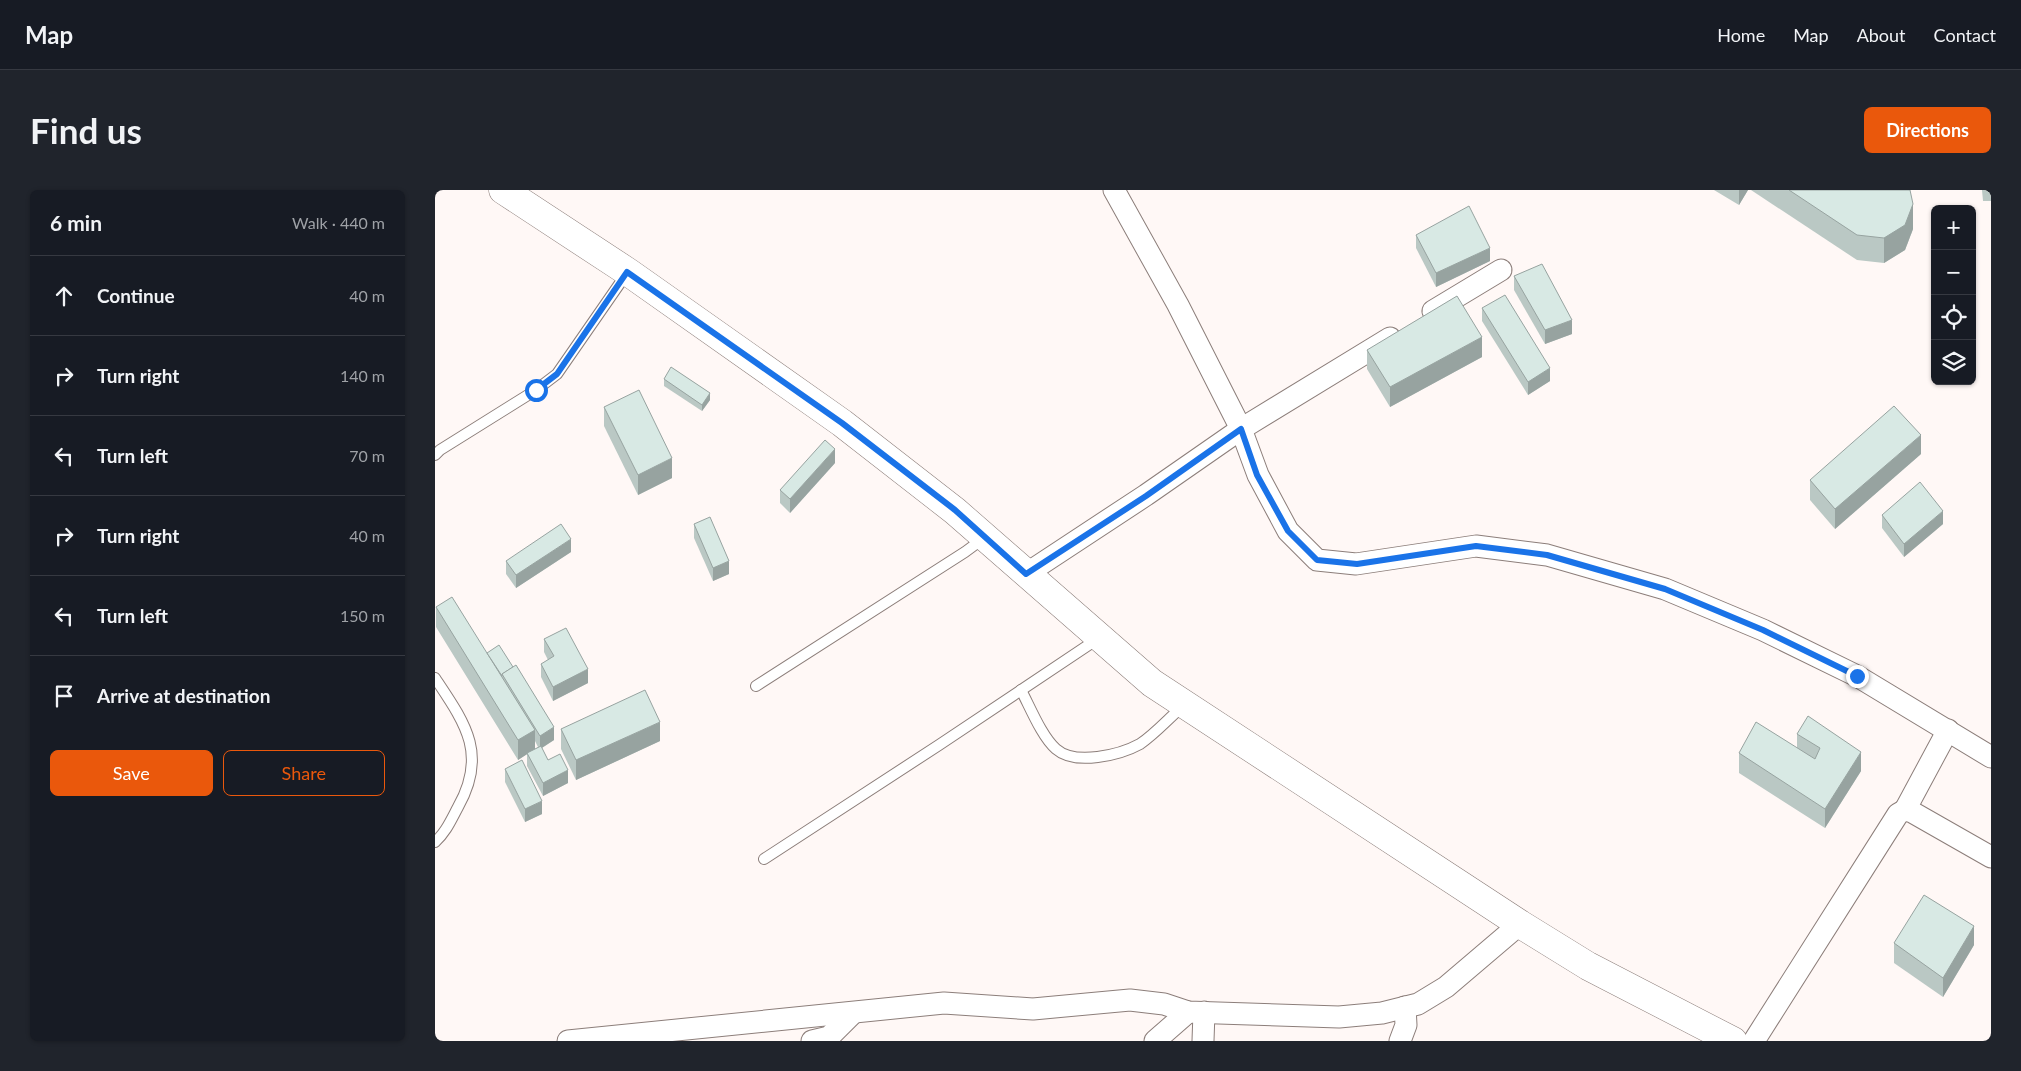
<!DOCTYPE html>
<meta charset="utf-8">
<style>
body{margin:0;font-family:Lato,sans-serif;background:#20242c;color:#f1f3f6}
.controls{position:absolute;right:15px;top:15px;display:grid;overflow:hidden;border-radius:8px;box-shadow:0 1px 4px #0004}
.controls button{width:45px;height:45px;display:grid;place-items:center;padding:0;border:0;border-bottom:1px solid #363941;background:#171b24;color:#f1f3f6;font:25px sans-serif}
.stop{position:absolute;width:15px;height:15px;margin:-11px;border:4px solid #1a73e8;border-radius:50%;background:#fff}
.stop.end{background:#1a73e8;border-color:#fff;box-shadow:0 1px 5px #0008}
.list{margin:0;padding:0;list-style:none}
h2{display:flex;justify-content:space-between;align-items:center;height:65px;margin:0;padding:0 20px;font-size:21px}
h2 small{font-size:16px;font-weight:400;color:#9ea1a6}
.list li{display:grid;grid-template-columns:32px 1fr auto;gap:15px;align-items:center;box-sizing:border-box;height:80px;padding:0 20px;border-top:1px solid #363941}
.list b{display:block;font-size:19px;white-space:nowrap}
.list em{font-size:16px;font-style:normal;color:#9ea1a6}
.actions{display:flex;gap:10px;padding:15px 20px}
.actions a{flex:1;padding:11px 0;border:1px solid #ea580c;border-radius:8px;text-align:center;font-size:18px;color:#ea580c}
.actions .main{background:#ea580c;color:#fff}
.icon{flex:none;width:28px;height:28px;fill:none;stroke:currentColor;stroke-width:2;stroke-linecap:round;stroke-linejoin:round}
.map{position:relative;flex:none;width:1556px;height:851px;overflow:hidden;border-radius:8px}
header{display:flex;align-items:center;gap:30px;box-sizing:border-box;height:70px;padding:0 25px;background:#171b24;border-bottom:1px solid #363941}
header strong{font-size:24px}
nav{display:flex;gap:28px;margin-inline-start:auto;font-size:18px}
.intro{display:flex;align-items:center;justify-content:space-between;box-sizing:border-box;height:120px;padding:0 30px}
h1{margin:0;font-size:35px}
.button{padding:12px 22px;border-radius:8px;background:#ea580c;color:#fff;font-size:18px;font-weight:700}
main{display:flex;gap:30px;padding:0 30px}
aside{flex:1;background:#171b24;border-radius:8px;box-shadow:0 1px 4px #0004}
.map>svg:first-child{display:block}
.lines{fill:none;stroke-linecap:round;stroke-linejoin:round}
.service-casing{stroke:#8c7e7a;stroke-width:12}
.minor-casing{stroke:#8c7e7a;stroke-width:23}
.secondary-casing{stroke:#8c7e7a;stroke-width:29}
.service{stroke:#fff;stroke-width:10}
.minor{stroke:#fff;stroke-width:21}
.secondary{stroke:#fff;stroke-width:28}
.wall{fill:#bac8c4;fill-rule:evenodd}
.shaded-wall{fill:#97a3a0}
.building{fill:#d8e9e4;stroke:#97a3a0}
.route{stroke:#1a73e8;stroke-width:6}
</style>
<header>
<strong>Map</strong>
<nav><a>Home</a><a>Map</a><a>About</a><a>Contact</a></nav>
</header>
<div class="intro"><h1>Find us</h1><a class="button">Directions</a></div>
<main>
<aside>
<h2>6 min<small>Walk · 440 m</small></h2>
<ul class="list">
<li><svg class="icon" aria-label="ahead" viewBox="0 0 24 24"><path d="M12 20V5M6 11l6-6 6 6"/></svg><div><b>Continue</b></div><em>40 m</em></li>
<li><svg class="icon" aria-label="right" viewBox="0 0 24 24"><path d="M7 20v-9h11M14 6l5 5-5 5"/></svg><div><b>Turn right</b></div><em>140 m</em></li>
<li><svg class="icon" aria-label="left" viewBox="0 0 24 24"><path d="M17 20v-9H6M10 6l-5 5 5 5"/></svg><div><b>Turn left</b></div><em>70 m</em></li>
<li><svg class="icon" aria-label="right" viewBox="0 0 24 24"><path d="M7 20v-9h11M14 6l5 5-5 5"/></svg><div><b>Turn right</b></div><em>40 m</em></li>
<li><svg class="icon" aria-label="left" viewBox="0 0 24 24"><path d="M17 20v-9H6M10 6l-5 5 5 5"/></svg><div><b>Turn left</b></div><em>150 m</em></li>
<li><svg class="icon" aria-label="arrive" viewBox="0 0 24 24"><path d="M6 21V4h12l-3 4 3 4H6"/></svg><div><b>Arrive at destination</b></div></li>
</ul>
<div class="actions"><a class="main">Save</a><a>Share</a></div>
</aside>
<div class="map">
<svg width="1556" height="851" viewBox="0 0 1556 851">
<rect width="100%" height="100%" fill="#fff8f6"/>
<g class="lines">
<g class="service-casing">
<g id="service">
<path d="M0 265 5 260 101 200 122 184 192 83"/>
<path d="M0 488C30 533 53 564 23 617 16 630 11 642 0 652"/>
<path d="M321 496 530 362 549 348"/>
<path d="M586 500C595 517 607 547 621 559 640 576 685 565 705 554 720 544 734 528 748 516"/>
<path d="M329 669 504 555 664 448"/>
</g>
</g>
<g class="minor-casing">
<g id="minor">
<path d="M679 0 743 115 806 239 823 285 853 341 882 370 921 374 1041 356 1112 365 1230 399 1328 440 1422 486 1556 567"/>
<path d="M998 121 1066 80"/>
<path d="M591 384 711 305 806 239 955 148"/>
<path d="M1470 620 1513 540"/>
<path d="M133 851 509 813 598 819 695 810 729 814 753 822 904 827 947 823 983 814 1011 797 1085 734"/>
<path d="M377 851 394 847 418 823"/>
<path d="M720 851 753 822"/>
<path d="M768 851 769 822"/>
<path d="M965 851 971 835 970 817"/>
<path d="M1319 851 1463 624 1470 620 1477 622 1556 667"/>
</g>
</g>
<g class="secondary-casing">
<path id="secondary" d="M68 0 193 82 407 233 520 321 717 493 1085 734 1153 776 1298 851"/>
</g>
<use href="#service" class="service"/>
<use href="#minor" class="minor"/>
<use href="#secondary" class="secondary"/>
</g>
<g class="wall">
<path d="M1279 0H1313L1304 15Z"/>
<path d="M1316 0H1475L1478 39 1470 60 1449 73 1422 70Z"/>
<path d="M1547 0H1556V11H1548Z"/>
<path d="M981 45 1055 71 1001 97 981 58Z"/>
<path d="M1079 86 1137 144 1110 154 1079 100Z"/>
<path d="M1047 118 1115 191 1093 205 1047 131Z"/>
<path d="M932 160 1047 167 955 217 932 179Z"/>
<path d="M229 189 275 210 267 221 229 196Z"/>
<path d="M169 217 237 288 203 305 169 236Z"/>
<path d="M1486 264 1400 339 1375 310V290Z"/>
<path d="M400 273 355 323 345 313V300Z"/>
<path d="M1447 325 1508 334 1469 367 1447 338Z"/>
<path d="M259 334 294 384 278 391 259 348Z"/>
<path d="M136 362 81 398 71 384V371Z"/>
<path d="M1 417 52 463 119 550 107 558 113 570 133 593 108 606 92 576V564L83 570 1 437ZM100 551 103 557 100 559Z"/>
<path d="M109 449 153 493 118 511 106 487V474L113 470 109 462Z"/>
<path d="M126 539 225 551 141 590 126 559Z"/>
<path d="M1362 544 1426 581 1390 638 1304 583V563L1362 558Z"/>
<path d="M70 579 107 624 90 632 70 592Z"/>
<path d="M1459 753 1539 755 1508 807 1459 773Z"/>
</g>
<g class="shaded-wall">
<path d="M1304 0H1313L1304 15Z"/>
<path d="M1478 14V39L1470 60 1449 73V48Z"/>
<path d="M1055 58V71L1001 97V83Z"/>
<path d="M1137 130V144L1110 154V140Z"/>
<path d="M1047 147V167L955 217V197Z"/>
<path d="M1115 178V191L1093 205V192Z"/>
<path d="M275 203V210L267 221V215Z"/>
<path d="M1486 245V264L1400 339V319Z"/>
<path d="M400 259V273L355 323V309Z"/>
<path d="M237 268V288L203 305V285Z"/>
<path d="M1508 321V334L1469 367V354Z"/>
<path d="M136 349V362L81 398V385Z"/>
<path d="M294 371V384L278 391V378Z"/>
<path d="M153 479V493L118 511V497Z"/>
<path d="M225 532V551L141 590V570Z"/>
<path d="M119 537V550L105 559V546Z"/>
<path d="M100 540V559L83 570V550Z"/>
<path d="M1426 562V581L1390 638V619Z"/>
<path d="M133 580V593L108 606V593Z"/>
<path d="M107 611V624L90 632V619Z"/>
<path d="M1539 736V755L1508 807V788Z"/>
</g>
<g class="building">
<path d="M1354 0H1475L1478 14 1470 35 1449 48 1422 45Z"/>
<path d="M1034 16 1055 58 1001 83 981 45Z"/>
<path d="M1107 74 1137 130 1110 140 1079 86Z"/>
<path d="M1070 105 1115 178 1093 192 1047 118Z"/>
<path d="M1022 106 1047 147 955 197 932 160Z"/>
<path d="M236 177 275 203 267 215 229 189Z"/>
<path d="M204 200 237 268 203 285 169 217Z"/>
<path d="M1459 216 1486 245 1400 319 1375 290Z"/>
<path d="M390 250 400 259 355 309 345 300Z"/>
<path d="M1485 292 1508 321 1469 354 1447 325Z"/>
<path d="M275 327 294 371 278 378 259 334Z"/>
<path d="M126 334 136 349 81 385 71 371Z"/>
<path d="M17 407 100 540 83 550 1 417Z"/>
<path d="M131 438 153 479 118 497 106 474 119 466 109 449Z"/>
<path d="M64 455 78 477 67 484V486L52 463Z"/>
<path d="M81 475 119 537 105 546 67 484Z"/>
<path d="M210 500 225 532 141 570 126 539Z"/>
<path d="M1373 526 1426 562 1390 619 1304 563 1321 532 1380 569 1385 558 1362 544Z"/>
<path d="M106 556 113 570 125 564 133 580 108 593 92 563Z"/>
<path d="M87 570 107 611 90 619 70 579Z"/>
<path d="M1489 705 1539 736 1508 788 1459 753Z"/>
</g>
<g class="lines">
<path class="route" d="M101 200 122 184 192 82 407 233 520 320 591 384 711 306 806 239 822 285 853 341 882 370 922 374 1041 356 1112 365 1230 399 1328 440 1422 486"/>
</g>
</svg>
<div class="controls">
<button>+</button>
<button>−</button>
<button><svg class="icon" aria-label="locate" viewBox="0 0 24 24"><circle cx="12" cy="12" r="6"/><path d="M12 2v4M12 18v4M2 12h4M18 12h4"/></svg></button>
<button><svg class="icon" aria-label="layers" viewBox="0 0 24 24"><path d="M12 4l9 5-9 5-9-5zM3 14l9 5 9-5"/></svg></button>
</div>
<div class="stop" style="left:101px;top:200px"></div>
<div class="stop end" style="left:1422px;top:486px"></div>
</div>
</main>
